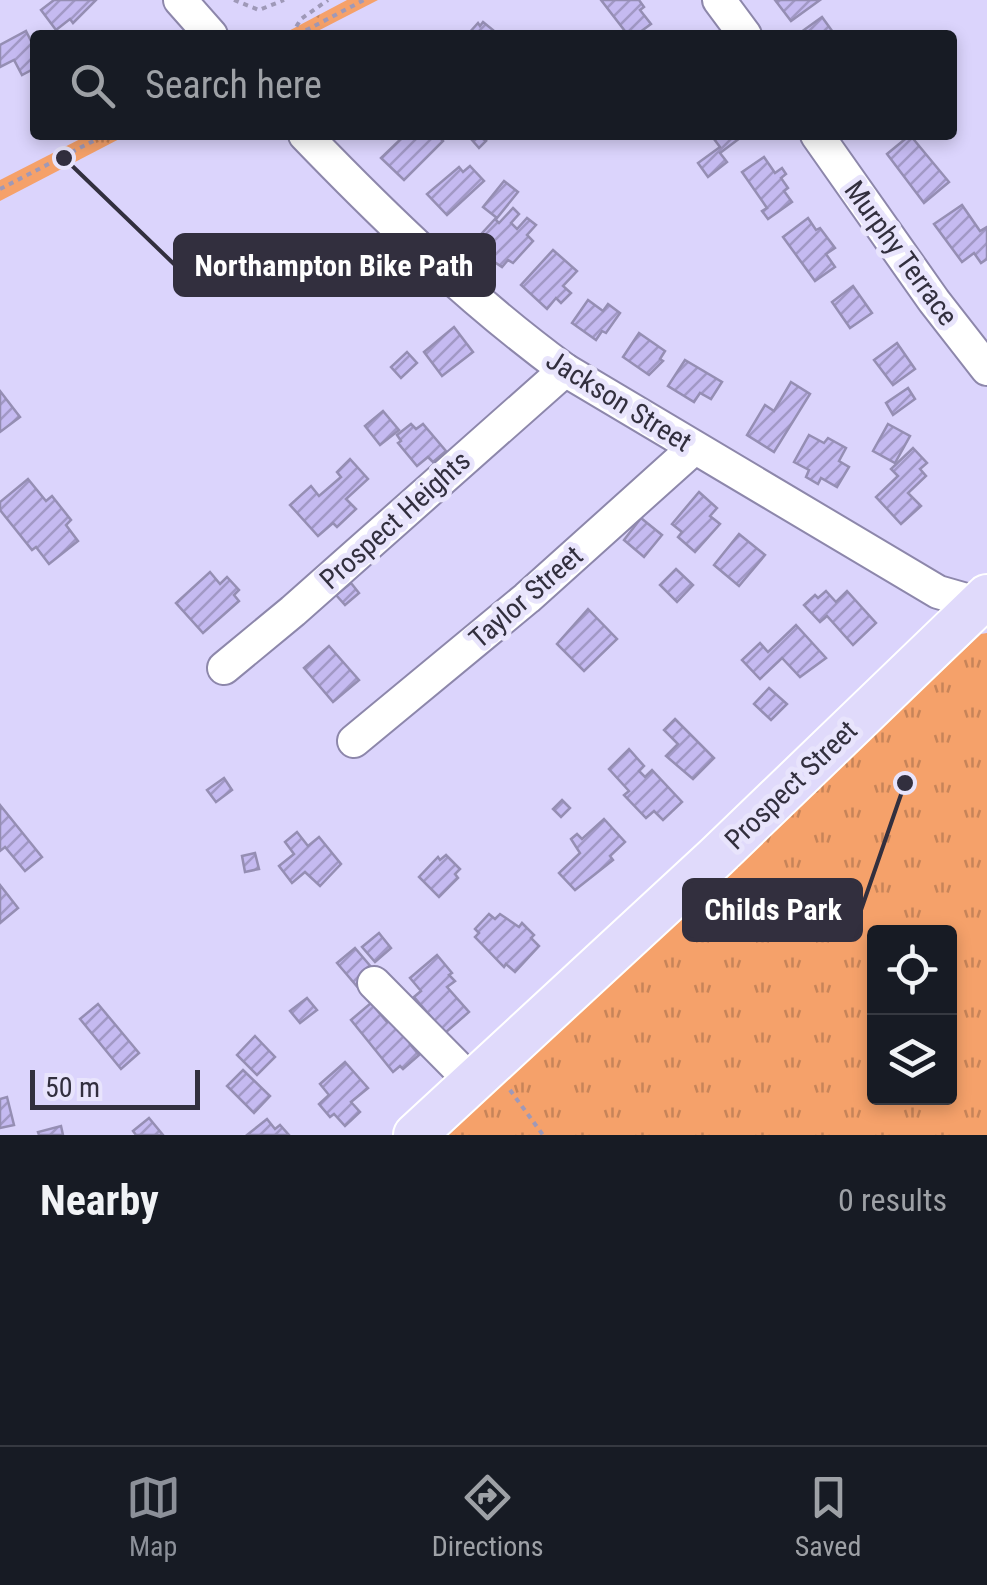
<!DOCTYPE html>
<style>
body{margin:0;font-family:"Roboto Condensed",sans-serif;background:#242831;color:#f1f3f6}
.controls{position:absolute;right:30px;bottom:30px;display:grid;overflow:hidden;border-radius:10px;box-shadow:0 5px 15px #0003}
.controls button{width:90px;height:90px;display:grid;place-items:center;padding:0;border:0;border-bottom:2px solid #363941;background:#171b24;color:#f1f3f6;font:50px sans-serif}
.scale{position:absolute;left:30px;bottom:25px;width:170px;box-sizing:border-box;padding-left:10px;border:5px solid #322f3e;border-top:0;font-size:28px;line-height:35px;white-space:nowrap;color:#322f3e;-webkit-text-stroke:8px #e8e4fc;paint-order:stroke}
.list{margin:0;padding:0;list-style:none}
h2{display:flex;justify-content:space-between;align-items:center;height:130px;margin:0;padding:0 40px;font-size:42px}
h2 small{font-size:32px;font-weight:400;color:#9ea1a6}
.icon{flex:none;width:55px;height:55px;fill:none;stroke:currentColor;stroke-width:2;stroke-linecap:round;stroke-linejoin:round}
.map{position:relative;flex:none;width:987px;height:1135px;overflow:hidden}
.search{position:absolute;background:#171b24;box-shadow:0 5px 15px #0003;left:30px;right:30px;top:30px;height:110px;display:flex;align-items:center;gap:25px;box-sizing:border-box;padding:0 35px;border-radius:10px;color:#9ea1a6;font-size:38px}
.sheet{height:310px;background:#171b24}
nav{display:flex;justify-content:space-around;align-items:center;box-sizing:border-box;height:140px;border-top:2px solid #363941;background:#171b24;font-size:28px;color:#9ea1a6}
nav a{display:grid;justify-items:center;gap:5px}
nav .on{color:#8c9099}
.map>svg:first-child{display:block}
.park{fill:url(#park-tufts);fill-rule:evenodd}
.building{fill:url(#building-hatch);stroke:#958eb3;stroke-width:2.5}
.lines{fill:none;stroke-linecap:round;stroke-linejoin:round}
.minor-casing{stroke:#8d87ab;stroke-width:36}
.major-casing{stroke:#fff;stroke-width:46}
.path{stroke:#9f99b8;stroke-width:4;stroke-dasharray:5 5;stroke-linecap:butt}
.minor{stroke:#fff;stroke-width:32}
.major{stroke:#e0dafb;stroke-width:42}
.labels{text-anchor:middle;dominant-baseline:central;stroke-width:10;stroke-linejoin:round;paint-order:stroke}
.street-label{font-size:28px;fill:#322f3e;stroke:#e8e4fc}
.leader{fill:none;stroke:#322f3e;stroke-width:4}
.callout-dot{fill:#322f3e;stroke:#e8e4fc;stroke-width:4}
.callout{fill:#322f3e;stroke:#322f3e;stroke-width:4}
.callout-label{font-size:30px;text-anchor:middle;font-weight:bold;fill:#fff}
</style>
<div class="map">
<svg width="987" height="1135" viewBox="0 0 987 1135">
<defs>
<pattern id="park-tufts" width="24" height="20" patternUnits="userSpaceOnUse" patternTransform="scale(2.5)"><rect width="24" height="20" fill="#f5a16a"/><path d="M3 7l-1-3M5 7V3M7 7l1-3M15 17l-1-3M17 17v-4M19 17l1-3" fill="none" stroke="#c78459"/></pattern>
<pattern id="building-hatch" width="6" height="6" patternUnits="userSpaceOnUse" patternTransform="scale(2.5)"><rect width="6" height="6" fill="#c5baf1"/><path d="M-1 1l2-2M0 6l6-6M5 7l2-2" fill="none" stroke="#a198c5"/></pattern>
</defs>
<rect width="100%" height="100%" fill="#dbd4fc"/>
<g class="park">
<path d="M347 0H378L310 35H281Z"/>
<path d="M88 135H127L0 201V180Z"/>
<path d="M987 633V1135H446L981 634ZM874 932H950V1098H874Z"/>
</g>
<g class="building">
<path d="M54 0H96L73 23 70 19 56 30 41 10Z"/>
<path d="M601 0H639L644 7 640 10 651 24 636 35H628Z"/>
<path d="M775 0H820L791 21Z"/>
<path d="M822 17 835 35H797Z"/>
<path d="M483 22 493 30 488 35 469 33 478 23 480 26Z"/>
<path d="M26 31 35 49V68L22 75 14 60 0 67V45Z"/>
<path d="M405 135H437L443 141 404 180 381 158Z"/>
<path d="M477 135 486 141 479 148 472 140Z"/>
<path d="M711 135H744L720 153 727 162 708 177 698 163 720 147Z"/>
<path d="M910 135 949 182 924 203 887 154Z"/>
<path d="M764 157 775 173 782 168 786 174 781 178 788 188 784 191 792 202 768 219 762 211 767 208 742 172Z"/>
<path d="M470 166 484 181 447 215 427 194 459 167 463 172Z"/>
<path d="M504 181 518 192 497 218 483 207Z"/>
<path d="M962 205 980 231 987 227V259L981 263 974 253 962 262 934 224Z"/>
<path d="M513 208 519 214 511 223 517 229 527 218 536 225 527 235 533 241 513 263 508 260 502 267 478 251 481 248 474 242 495 219 499 223Z"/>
<path d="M808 218 816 230 820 228 835 248 826 254 835 267 815 281 783 237Z"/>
<path d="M553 250 577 271 563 286 571 293 561 303 556 298 547 309 521 285Z"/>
<path d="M853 286 872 313 850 328 832 302Z"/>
<path d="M588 300 603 311 608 304 620 313 606 333 602 331 596 340 572 323Z"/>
<path d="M454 327 473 352 442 376 424 352Z"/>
<path d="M639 333 665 351 660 359 663 361 649 375 623 357Z"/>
<path d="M897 343 915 369 893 385 874 360Z"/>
<path d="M407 352 417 363 401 378 391 367Z"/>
<path d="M685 360 722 382 711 399 700 393 694 402 668 386Z"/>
<path d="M791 382 810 394 774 452 747 435 765 405 774 411Z"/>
<path d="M908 388 915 399 893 415 886 403Z"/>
<path d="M0 391 20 417 0 432Z"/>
<path d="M383 411 399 430 380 445 365 426Z"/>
<path d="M411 424 416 429 423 424 446 451 433 462 428 457 417 466 398 443 401 441 397 435Z"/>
<path d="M888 424 910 436 895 463 873 451Z"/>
<path d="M809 435 824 443 828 438 846 448 839 461 849 467 837 487 821 478 818 484 806 477 809 470 794 462Z"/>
<path d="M913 448 927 463 920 469 926 476 908 493 921 506 901 524 876 497 898 476 891 469Z"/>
<path d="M350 459 368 479 346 499 356 509 337 527 333 523 318 536 290 505 311 486 319 496 341 477 337 472Z"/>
<path d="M28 479 46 501 52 496 71 520 66 525 78 541 49 564 36 547 32 550 0 510V502Z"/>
<path d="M699 492 717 508 710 516 720 524 695 552 678 537 682 532 672 524Z"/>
<path d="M641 518 662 535 644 557 624 540Z"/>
<path d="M739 534 765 555 739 586 714 565Z"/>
<path d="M676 569 693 585 677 602 660 585Z"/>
<path d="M210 572 220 584 227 577 239 590 234 595 239 601 203 633 176 603Z"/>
<path d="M351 583 359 593 345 605 336 595Z"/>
<path d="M826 591 836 602 847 591 876 623 853 645 827 616 820 622 804 605 815 595 818 598Z"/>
<path d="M588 609 617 639 584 671 557 644Z"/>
<path d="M796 625 826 658 800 677 782 658 760 679 742 660 760 643 768 652Z"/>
<path d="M329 646 359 680 333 702 304 668Z"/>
<path d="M769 688 787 704 771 720 754 704Z"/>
<path d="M675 719 714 758 693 779 666 756 678 744 664 730Z"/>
<path d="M629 749 644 766 639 771 645 777 652 770 682 802 663 820 654 811 646 818 624 795 629 791 609 769Z"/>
<path d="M224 778 232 790 216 802 207 790Z"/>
<path d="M562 800 570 808 561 817 553 809Z"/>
<path d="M0 805 42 857 25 871 5 847 0 851Z"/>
<path d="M604 819 625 842 610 856 613 860 575 890 559 873 580 853 571 839 577 834 582 839Z"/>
<path d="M297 832 308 846 319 837 341 864 320 886 305 872 292 883 279 866 294 854 285 842Z"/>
<path d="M255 853 259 869 245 872 242 856Z"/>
<path d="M446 855 460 869 455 874 458 878 439 897 419 877 438 857 440 860Z"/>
<path d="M0 885 18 908 0 923Z"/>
<path d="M489 914 495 919 500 914 519 927 522 923 534 935 531 938 539 946 515 972 506 964 504 967 475 937 479 933 475 929Z"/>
<path d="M379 933 391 948 375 962 362 947Z"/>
<path d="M355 948 378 975 360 990 337 963Z"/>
<path d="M437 955 452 973 449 975 455 981 447 987 469 1012 445 1033 414 997 421 991 410 978Z"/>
<path d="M307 998 317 1010 300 1023 290 1011Z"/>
<path d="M371 1003 387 1022 392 1018 413 1041 410 1044 419 1055 403 1069 400 1066 393 1072 351 1020Z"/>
<path d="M98 1004 139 1053 121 1069 80 1019Z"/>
<path d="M255 1036 275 1057 257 1075 237 1055Z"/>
<path d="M345 1062 368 1088 351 1102 360 1112 345 1126 334 1114 330 1117 319 1104 329 1095 320 1084Z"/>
<path d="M243 1070 270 1096 254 1113 227 1086Z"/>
<path d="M7 1097 14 1125 0 1128V1099Z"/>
<path d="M149 1118 163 1135H136L133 1131Z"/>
<path d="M267 1119 275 1129 280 1125 289 1135H247Z"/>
<path d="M61 1126 63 1135H39L38 1132Z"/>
</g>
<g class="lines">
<g class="minor-casing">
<g id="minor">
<path d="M180 0 211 35"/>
<path d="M719 0 745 35"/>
<path d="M305 135C386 219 471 301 565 370L938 592 987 606"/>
<path d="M817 135 934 301 987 369"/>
<path d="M224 668 293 611 565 370"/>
<path d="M354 741 527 598 694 448"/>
<path d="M374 983 472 1082"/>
</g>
</g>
<g class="major-casing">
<path id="major" d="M415 1135 716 857 987 596"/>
</g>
<g class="path">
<path d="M234 0 259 10 284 0"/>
<path d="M291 35 301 19 328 0"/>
<path d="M297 35 364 0"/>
<path d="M0 189 105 135"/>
<path d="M510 1090 543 1135"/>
</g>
<use href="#minor" class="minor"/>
<use href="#major" class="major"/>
</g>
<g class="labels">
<g class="street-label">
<text transform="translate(901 253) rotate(54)">Murphy Terrace</text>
<text transform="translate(619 401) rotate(32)">Jackson Street</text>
<text transform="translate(395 520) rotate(-42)">Prospect Heights</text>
<text transform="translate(526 597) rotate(-41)">Taylor Street</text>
<text transform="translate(791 785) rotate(-44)">Prospect Street</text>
</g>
</g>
<path class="leader" d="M64 158L175 265M905 783L861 910"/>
<g class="callout-dot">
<circle cx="64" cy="158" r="10"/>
<circle cx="905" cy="783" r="10"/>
</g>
<g class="callout">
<rect x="175" y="235" width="319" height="60" rx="10"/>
<rect x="684" y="880" width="177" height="60" rx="10"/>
</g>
<g class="callout-label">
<text x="334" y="276">Northampton Bike Path</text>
<text x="773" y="920">Childs Park</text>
</g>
</svg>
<div class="controls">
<button><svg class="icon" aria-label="locate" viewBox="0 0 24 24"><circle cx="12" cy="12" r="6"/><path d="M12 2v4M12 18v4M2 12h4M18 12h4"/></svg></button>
<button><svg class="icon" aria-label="layers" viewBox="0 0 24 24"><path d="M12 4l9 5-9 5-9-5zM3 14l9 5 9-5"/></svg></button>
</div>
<div class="scale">50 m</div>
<div class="search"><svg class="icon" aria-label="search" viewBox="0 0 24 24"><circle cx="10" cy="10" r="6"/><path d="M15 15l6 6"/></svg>Search here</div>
</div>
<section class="sheet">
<h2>Nearby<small>0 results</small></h2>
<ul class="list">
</ul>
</section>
<nav>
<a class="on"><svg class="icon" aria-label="map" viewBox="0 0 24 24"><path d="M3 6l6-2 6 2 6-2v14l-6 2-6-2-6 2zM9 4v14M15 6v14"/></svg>Map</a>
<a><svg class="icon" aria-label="directions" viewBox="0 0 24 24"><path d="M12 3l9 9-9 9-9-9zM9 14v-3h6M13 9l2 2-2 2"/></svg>Directions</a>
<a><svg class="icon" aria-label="saved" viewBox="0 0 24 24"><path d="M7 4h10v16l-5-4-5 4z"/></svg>Saved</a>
</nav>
